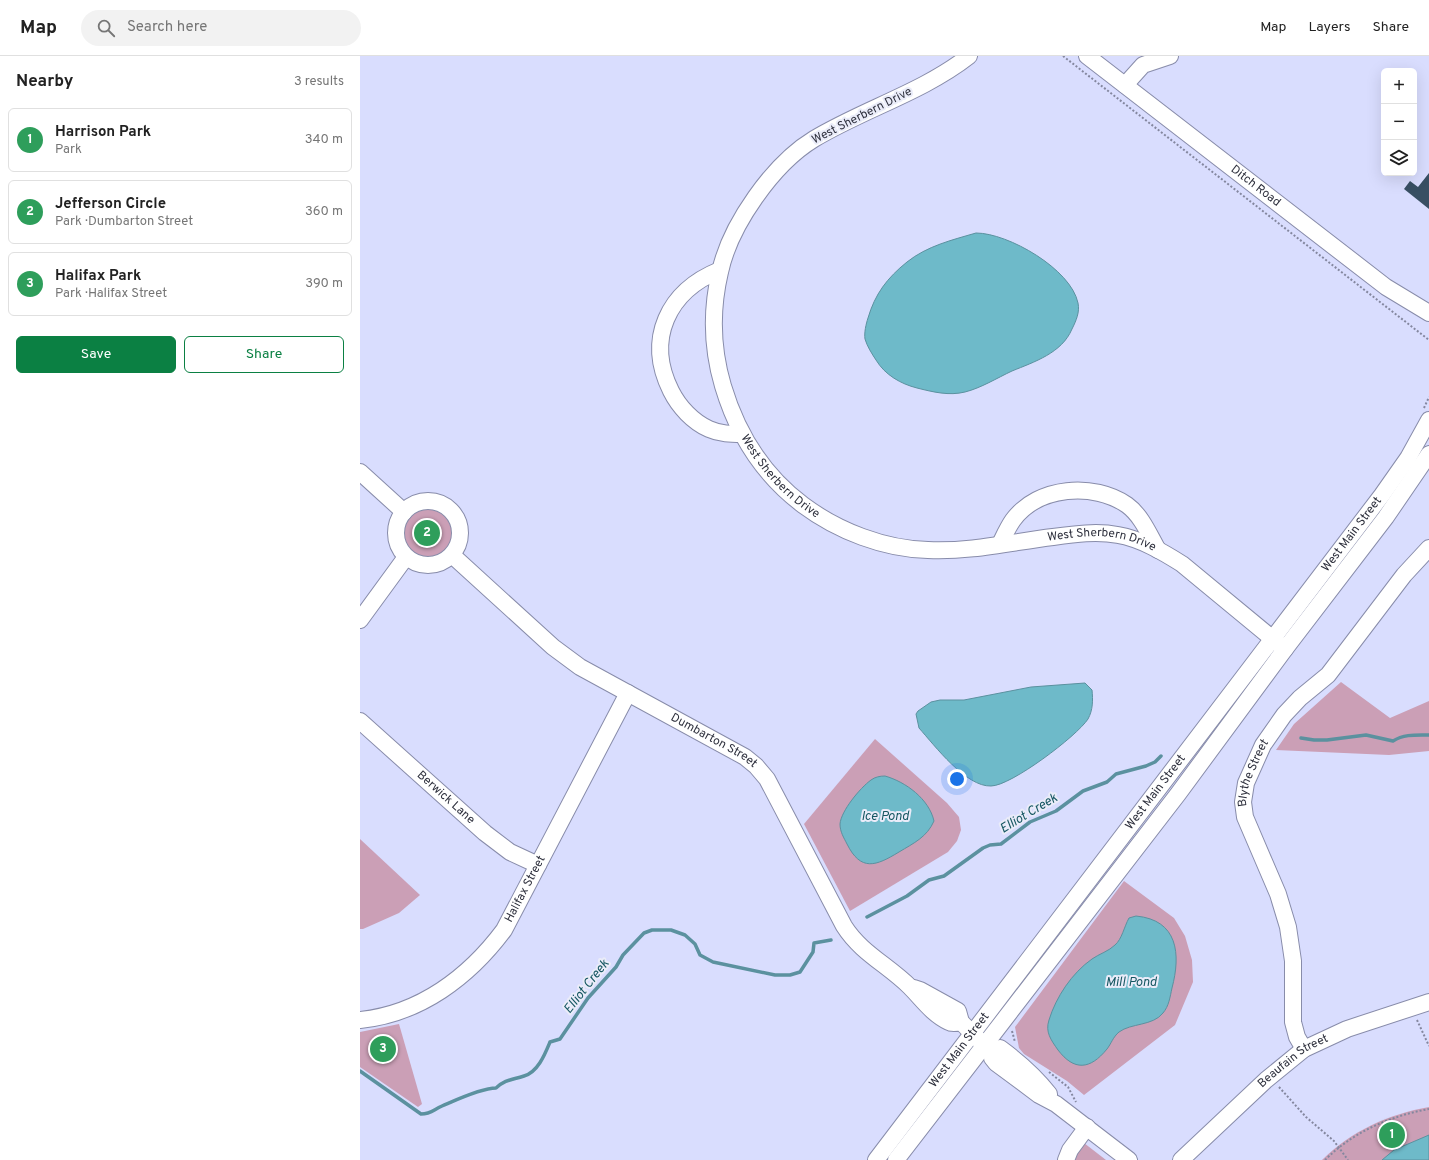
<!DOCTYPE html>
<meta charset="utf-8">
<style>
body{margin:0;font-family:Overpass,sans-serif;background:#f2f2f2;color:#222}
.controls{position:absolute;right:12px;top:12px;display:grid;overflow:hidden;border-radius:6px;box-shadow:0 4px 16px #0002}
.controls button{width:36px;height:36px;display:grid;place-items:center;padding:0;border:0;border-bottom:1px solid #e0e0e0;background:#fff;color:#222;font:20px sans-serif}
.you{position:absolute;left:597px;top:723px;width:14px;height:14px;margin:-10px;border:3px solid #fff;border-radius:50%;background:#1a73e8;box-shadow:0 0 0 6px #1a73e833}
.badge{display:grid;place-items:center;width:26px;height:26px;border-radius:50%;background:#0b8043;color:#fff;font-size:13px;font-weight:700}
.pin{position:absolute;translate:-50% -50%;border:2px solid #fff;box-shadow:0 1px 4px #0006}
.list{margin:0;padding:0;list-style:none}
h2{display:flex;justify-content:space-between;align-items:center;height:52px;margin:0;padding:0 16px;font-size:17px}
h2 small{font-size:13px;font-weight:400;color:#767676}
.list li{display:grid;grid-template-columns:26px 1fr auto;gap:12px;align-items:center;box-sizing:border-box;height:64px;margin:0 8px 8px;padding:0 8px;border:1px solid #e0e0e0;border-radius:6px}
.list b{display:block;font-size:15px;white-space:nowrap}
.list p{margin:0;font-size:13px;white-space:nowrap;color:#767676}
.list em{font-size:13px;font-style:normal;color:#767676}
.actions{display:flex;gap:8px;padding:12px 16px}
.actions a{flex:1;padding:9px 0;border:1px solid #0b8043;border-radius:6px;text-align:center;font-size:14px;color:#0b8043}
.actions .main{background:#0b8043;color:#fff}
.icon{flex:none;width:22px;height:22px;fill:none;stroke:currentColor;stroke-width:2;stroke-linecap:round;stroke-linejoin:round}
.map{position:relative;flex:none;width:1069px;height:1104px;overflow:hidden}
header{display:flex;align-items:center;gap:24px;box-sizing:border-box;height:56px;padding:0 20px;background:#fff;border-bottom:1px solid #e0e0e0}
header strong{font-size:19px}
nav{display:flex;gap:22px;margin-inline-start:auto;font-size:14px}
.search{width:280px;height:36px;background:#f2f2f2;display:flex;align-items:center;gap:10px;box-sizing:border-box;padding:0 14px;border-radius:22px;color:#767676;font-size:15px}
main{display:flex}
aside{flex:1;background:#fff}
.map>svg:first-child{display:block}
.green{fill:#cb9fb6}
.water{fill:#6ebac9;stroke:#5b919f}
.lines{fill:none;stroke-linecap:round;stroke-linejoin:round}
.stream{stroke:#5b919f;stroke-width:3.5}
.building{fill:#384f63}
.minor-casing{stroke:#888caa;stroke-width:18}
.path{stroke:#84879f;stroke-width:2;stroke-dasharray:2 2;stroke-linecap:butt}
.minor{stroke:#fff;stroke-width:16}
.labels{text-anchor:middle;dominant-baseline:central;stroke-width:4;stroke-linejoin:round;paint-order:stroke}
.street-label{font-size:12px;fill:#2e303d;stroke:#eaecf9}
.water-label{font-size:13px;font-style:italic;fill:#165762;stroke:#eaecf9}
</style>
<header>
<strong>Map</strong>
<div class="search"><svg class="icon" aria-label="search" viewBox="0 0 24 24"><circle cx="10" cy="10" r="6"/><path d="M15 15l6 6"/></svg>Search here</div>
<nav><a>Map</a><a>Layers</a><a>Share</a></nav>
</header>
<main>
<aside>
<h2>Nearby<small>3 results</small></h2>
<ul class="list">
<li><span class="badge" style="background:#2e9e5b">1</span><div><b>Harrison Park</b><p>Park</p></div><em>340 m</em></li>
<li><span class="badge" style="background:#2e9e5b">2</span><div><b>Jefferson Circle</b><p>Park · Dumbarton Street</p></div><em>360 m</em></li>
<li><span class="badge" style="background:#2e9e5b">3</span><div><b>Halifax Park</b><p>Park · Halifax Street</p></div><em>390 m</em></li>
</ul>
<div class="actions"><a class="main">Save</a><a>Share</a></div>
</aside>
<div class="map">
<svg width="1069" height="1104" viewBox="0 0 1069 1104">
<rect width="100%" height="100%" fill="#d9ddfe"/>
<g class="green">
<circle cx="67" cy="478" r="25"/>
<path d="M981 626 1030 662 1069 645V695L1029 699 916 694 934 668Z"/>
<path d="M515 683 587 747 599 761 601 774 597 785 588 796 490 855 444 768Z"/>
<path d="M0 783 60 839 39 857 3 873H0Z"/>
<path d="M764 825 814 862 825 880 832 904 833 926 815 969 724 1039 707 1025 664 998 659 992 655 971Z"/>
<path d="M39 968 62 1048 58 1051 0 1011V976Z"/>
<path d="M1069 1051V1104H962C991 1075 1029 1058 1069 1051Z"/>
<path d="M724 1087 746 1104H711Z"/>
</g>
<g class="water">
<path d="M616 177C648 177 711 213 718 247 720 256 716 265 712 273 702 297 674 306 652 315 637 322 621 332 605 336 589 340 573 336 557 332 541 328 525 319 516 304 512 298 507 290 505 283 504 277 506 268 508 262 515 238 527 222 547 206 567 190 592 184 616 177Z"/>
<path d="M725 627 732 634C733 644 733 654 728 663 717 680 651 730 631 730 606 731 575 690 559 672L556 658 558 655 571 646 580 644H604L671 631Z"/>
<path d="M525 720C546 726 569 743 574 765 567 781 554 787 539 796 516 810 501 816 487 788 484 782 480 776 480 768 481 755 500 732 511 724 515 721 520 720 525 720Z"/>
<path d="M776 860C818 864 821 898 812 932 810 941 809 950 803 957 793 970 771 967 759 976 753 981 751 988 747 993 730 1014 714 1015 698 994 691 984 685 976 689 964 696 941 712 917 732 903 739 898 749 895 755 889 762 883 764 871 769 862Z"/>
<path d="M1069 1079V1104H1022L1034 1094Z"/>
</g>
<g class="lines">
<g class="stream">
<path d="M941 682 954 684H967L1006 679 1033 685C1044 678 1056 679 1069 679"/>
<path d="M507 861 547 840 569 824 584 820 623 792 630 789 641 788 670 766 696 755 723 735 747 726 756 718 786 710 795 706 801 700"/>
<path d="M0 1015 61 1058C71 1058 73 1054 82 1050 96 1044 121 1032 136 1032 146 1023 152 1024 164 1020 178 1016 185 998 190 986L200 983 228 942 256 911 263 899 284 877 292 874H311L325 879 335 888 340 899 353 906 415 919H430L440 916 453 896 454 887 471 884"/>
</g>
</g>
<path class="building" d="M1069 117V153L1044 133 1050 125 1058 131Z"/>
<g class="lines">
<g class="minor-casing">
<g id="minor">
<path id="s1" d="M609 0C563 36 504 53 454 83 413 108 370 169 360 216 351 254 352 293 363 330 377 377 403 419 443 449 478 475 524 493 568 494 610 496 652 486 693 481 715 478 737 475 758 479 781 483 803 496 822 508L925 593"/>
<path id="s2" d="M727 0 1026 231 1069 257"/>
<path d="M765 29 783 9 810 0"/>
<path d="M360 214C308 235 285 283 311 335 319 351 333 366 349 373 360 378 371 378 382 378"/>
<path d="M0 416 44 456"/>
<circle cx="68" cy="477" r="32"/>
<path d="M640 488C644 480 648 471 653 464 678 430 734 426 767 449 781 459 789 478 798 494"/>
<path id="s3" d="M92 499 193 591 220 611 385 701 396 710 407 723 484 870C501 897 528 909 550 931 562 943 572 958 589 966 592 968 597 967 601 966L619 984"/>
<path d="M0 564 46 501"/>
<path id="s4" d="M0 665 125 777 150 796 178 809"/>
<path d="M554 932 560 934 598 955 601 966"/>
<path id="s5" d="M0 964C60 958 109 921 144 874L268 637"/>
<path id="s6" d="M944 993 937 981 933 966V905L928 871 918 838 885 761 883 746 886 727 903 689 924 659 940 642 968 619 1044 519 1069 492"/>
<path d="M632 995V1002L636 1007 679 1039 696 1048 769 1104"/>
<path d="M632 995 640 992C659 1006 675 1020 689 1038"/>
<path id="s7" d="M516 1104 1022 439 1048 402 1069 364"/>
<path d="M536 1104 818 738 925 593 1026 461 1069 398"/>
<path d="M706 1104 710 1094 727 1071"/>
<path id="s8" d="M821 1104 906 1024 944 993 987 973 1069 946"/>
</g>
</g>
<g class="path">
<path d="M703 0 1069 284"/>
<path d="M1064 352 1069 341"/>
<path d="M1057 964 1069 990"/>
<path d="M652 975 655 986"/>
<path d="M689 1016 708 1031 716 1046"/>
<path d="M919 1031 946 1061 974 1085 988 1104"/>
<path d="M965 1104C993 1076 1030 1060 1069 1053"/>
</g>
<use href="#minor" class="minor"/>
</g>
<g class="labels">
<g class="street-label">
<text transform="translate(502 60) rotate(-27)">West Sherbern Drive</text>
<text stroke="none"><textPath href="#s2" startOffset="213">Ditch Road</textPath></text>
<text stroke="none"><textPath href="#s1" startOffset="567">West Sherbern Drive</textPath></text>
<text stroke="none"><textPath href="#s7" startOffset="786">West Main Street</textPath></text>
<text stroke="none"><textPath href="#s1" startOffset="914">West Sherbern Drive</textPath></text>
<text stroke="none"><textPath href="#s3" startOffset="323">Dumbarton Street</textPath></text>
<text stroke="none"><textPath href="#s6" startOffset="289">Blythe Street</textPath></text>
<text stroke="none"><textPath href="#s7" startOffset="462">West Main Street</textPath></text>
<text stroke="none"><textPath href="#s4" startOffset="115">Berwick Lane</textPath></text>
<text stroke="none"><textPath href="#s5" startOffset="221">Halifax Street</textPath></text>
<text stroke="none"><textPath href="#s7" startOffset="138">West Main Street</textPath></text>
<text stroke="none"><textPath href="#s8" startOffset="150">Beaufain Street</textPath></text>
</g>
<g class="water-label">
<text transform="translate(669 758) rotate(-31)">Elliot Creek</text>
<text x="525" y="761">Ice Pond</text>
<text x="771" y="927">Mill Pond</text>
<text transform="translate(227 931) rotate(-52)">Elliot Creek</text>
</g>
</g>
</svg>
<div class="controls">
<button>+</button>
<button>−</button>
<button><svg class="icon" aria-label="layers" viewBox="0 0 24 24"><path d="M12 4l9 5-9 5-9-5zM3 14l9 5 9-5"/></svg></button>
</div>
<div class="you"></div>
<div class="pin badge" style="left:1032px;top:1079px;background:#2e9e5b">1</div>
<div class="pin badge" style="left:67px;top:477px;background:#2e9e5b">2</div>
<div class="pin badge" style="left:23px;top:993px;background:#2e9e5b">3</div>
</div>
</main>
